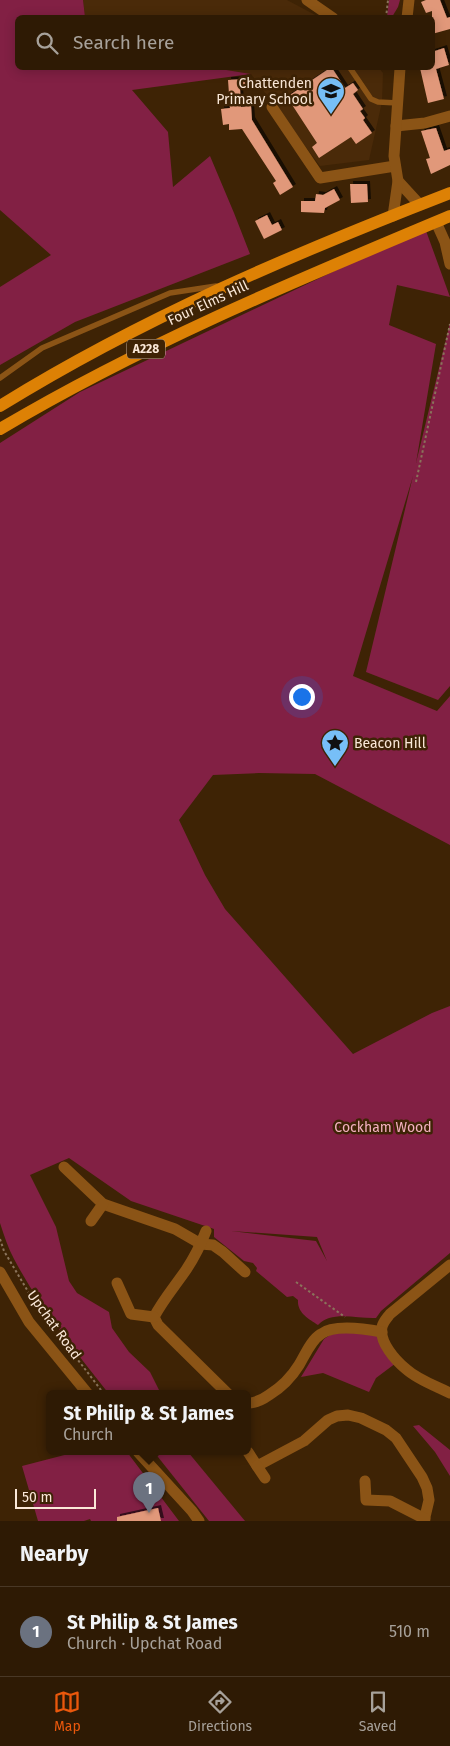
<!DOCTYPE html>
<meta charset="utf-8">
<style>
body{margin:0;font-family:"Fira Sans",sans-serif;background:#3a2713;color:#f1f3f6}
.scale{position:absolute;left:15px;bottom:12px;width:81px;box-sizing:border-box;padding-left:5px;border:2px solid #fae8d8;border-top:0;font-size:14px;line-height:18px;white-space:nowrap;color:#fae8d8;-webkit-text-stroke:4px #3e2305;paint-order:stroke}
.you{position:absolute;left:301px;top:696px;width:18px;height:18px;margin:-12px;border:4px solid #fff;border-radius:50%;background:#1a73e8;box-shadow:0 0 0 8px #1a73e833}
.badge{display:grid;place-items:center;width:32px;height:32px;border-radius:50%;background:#ea580c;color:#fff;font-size:16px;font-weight:700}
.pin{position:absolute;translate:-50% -41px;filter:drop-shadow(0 1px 2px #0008)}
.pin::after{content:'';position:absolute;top:26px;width:18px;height:15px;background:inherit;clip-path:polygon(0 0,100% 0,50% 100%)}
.popup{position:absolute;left:46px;top:1390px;width:205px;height:65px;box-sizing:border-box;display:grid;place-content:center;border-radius:8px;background:#2e1a04;filter:drop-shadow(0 1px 4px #0005);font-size:16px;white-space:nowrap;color:#a7a19a}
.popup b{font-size:19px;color:#f1f3f6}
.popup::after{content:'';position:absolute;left:50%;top:100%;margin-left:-10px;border:10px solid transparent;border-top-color:#2e1a04}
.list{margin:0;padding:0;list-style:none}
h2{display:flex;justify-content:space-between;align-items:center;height:65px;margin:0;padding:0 20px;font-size:21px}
h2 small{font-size:16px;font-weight:400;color:#a7a19a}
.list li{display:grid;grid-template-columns:32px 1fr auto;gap:15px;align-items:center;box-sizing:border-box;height:90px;padding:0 20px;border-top:1px solid #493826}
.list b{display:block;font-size:19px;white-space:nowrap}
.list p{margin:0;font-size:16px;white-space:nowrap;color:#a7a19a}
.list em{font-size:16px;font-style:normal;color:#a7a19a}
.icon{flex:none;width:28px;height:28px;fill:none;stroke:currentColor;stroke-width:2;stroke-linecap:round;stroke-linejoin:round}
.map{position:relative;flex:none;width:450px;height:1521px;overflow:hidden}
.search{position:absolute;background:#2e1a04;box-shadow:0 2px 12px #0003;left:15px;right:15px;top:15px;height:55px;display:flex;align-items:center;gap:12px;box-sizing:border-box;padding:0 18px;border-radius:8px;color:#a7a19a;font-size:19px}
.sheet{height:155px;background:#2e1a04}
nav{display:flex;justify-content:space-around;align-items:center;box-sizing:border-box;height:70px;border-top:1px solid #493826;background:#2e1a04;font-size:14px;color:#a7a19a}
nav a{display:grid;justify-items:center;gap:2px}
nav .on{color:#ea580c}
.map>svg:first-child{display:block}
.built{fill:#4a2a09}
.green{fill:#822044;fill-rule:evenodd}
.building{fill:#e1987a;filter:url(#shadow)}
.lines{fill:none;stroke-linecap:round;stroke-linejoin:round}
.path{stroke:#8a735b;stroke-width:2;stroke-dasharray:2.5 2.5;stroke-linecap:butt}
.service{stroke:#8b5416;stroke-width:5.5}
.minor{stroke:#8b5416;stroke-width:11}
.primary{stroke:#dd8105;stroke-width:12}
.labels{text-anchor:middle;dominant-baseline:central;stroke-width:5;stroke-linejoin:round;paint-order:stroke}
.shield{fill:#3e2305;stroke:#c2ad99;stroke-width:1}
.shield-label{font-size:12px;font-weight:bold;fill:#fae8d8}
.poi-label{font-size:14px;fill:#fae8d8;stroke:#3e2305;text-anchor:end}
.street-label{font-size:14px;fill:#fae8d8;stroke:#3e2305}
.park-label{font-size:14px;fill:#f4b1c1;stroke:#3e2305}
</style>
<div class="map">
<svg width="450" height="1521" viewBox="0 0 450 1521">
<defs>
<filter id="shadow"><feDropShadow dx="3" dy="-3" stdDeviation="0" flood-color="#0009"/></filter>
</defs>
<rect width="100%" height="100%" fill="#3e2305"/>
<g class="built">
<path d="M83 0H287L319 17H85Z"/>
<path d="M214 68H379L383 73 382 102 369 160 320 166 251 74Z"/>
</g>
<g class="green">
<path d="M0 0H83L85 17 18 18V68H214L251 74 132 90 168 132 173 187 210 156 234 213 250 254 75 322 0 365V287L51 255 0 210Z"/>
<path d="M389 0H400L398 7 392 17H387Z"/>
<path d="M425 228 450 297 397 285 389 325 436 344 416 463 450 323V686L438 700 366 672 413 476 353 676 437 711 450 696V845L315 774 259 773 213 775 179 820 205 875 225 909 353 1054 432 1013 450 1006V1253L381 1311 376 1318C358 1319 331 1310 318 1325 309 1319 297 1313 298 1300L293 1296 287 1297 256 1271 257 1268 253 1263 244 1261 214 1237V1229L131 1201 69 1158 30 1175 56 1227 69 1281 77 1293 109 1312 112 1328 129 1352 150 1372 161 1394H109C75 1351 40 1308 14 1259 8 1248 4 1235 0 1223V443L80 392ZM231 1231 317 1237 327 1261 316 1241Z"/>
<path d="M333 1333H367L377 1336 396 1363 376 1378 369 1392 323 1373 301 1377 324 1339Z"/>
<path d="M419 1425 450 1450V1476L435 1452 413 1426Z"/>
<path d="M76 1452H127L179 1521H91L90 1519 84 1521H38L22 1466Z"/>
<path d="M154 1452H188L245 1521H209Z"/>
</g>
<g class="building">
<path d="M426 0H440L447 18 450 17V29L432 34V11L426 13 421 2Z"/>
<path d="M444 48 449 65 436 69 444 99 428 103 420 68H432V52Z"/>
<path d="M330 68H332L345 88 353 83 358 90 353 94 363 109 360 111 365 118 363 120 372 133 356 144 351 137 319 158 312 147 317 143 287 97Z"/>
<path d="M247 79 248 89H240L241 107 251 106 252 120 293 187 280 195 273 183 276 181 242 129 229 130V124L223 125 221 109 230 108 228 80Z"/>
<path d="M436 128 444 151 450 149V165L431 174 426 159 430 158 421 131Z"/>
<path d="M350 184H367L368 202 351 203Z"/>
<path d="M334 189 340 200 325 208 324 213 301 212V201H315L316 194 323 195Z"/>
<path d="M267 215 272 225 278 222 282 230 264 239 255 221Z"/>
<path d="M158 1508 161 1521H117V1517Z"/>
</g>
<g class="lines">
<g class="path">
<path d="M386 18 388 0"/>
<path d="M416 482 450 324"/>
<path d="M0 1239 4 1251 36 1305 104 1394"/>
<path d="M296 1282 345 1317"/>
</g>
<g class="service">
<path d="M350 68 371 99 378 102 398 103"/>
<path d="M0 378 42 348 170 293 216 286"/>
</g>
<g class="minor">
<path d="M307 0 333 18"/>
<path d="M407 18 409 0"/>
<path d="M272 107 320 178 395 166"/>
<path d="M396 126 425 123 450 116"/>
<path d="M398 181 420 205"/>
<path d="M393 216 398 181 394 156 400 68"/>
<path d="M436 222 445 242 450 264"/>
<path d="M64 1167 103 1204 175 1229 201 1244 213 1245 223 1252 245 1272"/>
<path d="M91 1221 103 1204"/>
<path d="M206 1231C201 1244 194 1258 186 1270 175 1286 163 1300 154 1317L158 1325 228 1394"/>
<path d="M450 1265 390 1314C387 1318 383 1322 382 1327 379 1342 395 1360 406 1369 418 1380 436 1386 450 1393"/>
<path d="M0 1272 29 1322 88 1394"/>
<path d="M117 1283 131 1314 154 1317"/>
<path d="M248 1403C256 1403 262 1400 269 1395 282 1387 291 1378 299 1365 305 1355 311 1340 321 1334 334 1324 366 1329 382 1332"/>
<path d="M138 1452 192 1511 199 1521"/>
<path d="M248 1452 257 1466 304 1441 328 1420 337 1416 348 1415 361 1418 386 1430 396 1438 422 1477 427 1488 429 1500 424 1521"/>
<path d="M257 1466 265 1478"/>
<path d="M365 1481 366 1500 390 1501 425 1519"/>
</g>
<g class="primary">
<path d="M0 406C142 318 295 253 450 193"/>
<path d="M0 429C145 343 295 281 450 216"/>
</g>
</g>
<defs>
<g id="school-pin" transform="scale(1.4375)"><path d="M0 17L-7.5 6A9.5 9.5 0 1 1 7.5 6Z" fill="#77bff7" stroke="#3e2305"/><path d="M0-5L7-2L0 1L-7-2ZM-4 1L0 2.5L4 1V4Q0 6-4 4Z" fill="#111"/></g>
<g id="sight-pin" transform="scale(1.4375)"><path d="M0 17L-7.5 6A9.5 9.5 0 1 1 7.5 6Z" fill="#77bff7" stroke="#3e2305"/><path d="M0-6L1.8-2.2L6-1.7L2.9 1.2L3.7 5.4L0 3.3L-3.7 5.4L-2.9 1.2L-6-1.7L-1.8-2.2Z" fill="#111"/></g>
</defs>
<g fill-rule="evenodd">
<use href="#school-pin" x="331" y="91"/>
<use href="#sight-pin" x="335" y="743"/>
</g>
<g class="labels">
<rect class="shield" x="127" y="339.5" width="38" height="19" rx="4"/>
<g class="shield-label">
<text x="146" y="349">A228</text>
</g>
<g class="poi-label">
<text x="312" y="83">Chattenden<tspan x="312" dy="16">Primary School</tspan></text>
<text x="354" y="743" text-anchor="start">Beacon Hill</text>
</g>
<g class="street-label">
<text transform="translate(208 303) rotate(-25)">Four Elms Hill</text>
<text transform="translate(54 1325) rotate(54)">Upchat Road</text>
</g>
<g class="park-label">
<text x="383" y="1127">Cockham Wood</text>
</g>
</g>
</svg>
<div class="scale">50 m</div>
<div class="you"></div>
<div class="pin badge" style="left:149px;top:1513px;background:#6b7280">1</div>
<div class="popup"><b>St Philip &amp; St James</b>Church</div>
<div class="search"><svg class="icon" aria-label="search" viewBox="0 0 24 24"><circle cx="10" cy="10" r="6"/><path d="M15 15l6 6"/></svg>Search here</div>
</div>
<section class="sheet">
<h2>Nearby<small></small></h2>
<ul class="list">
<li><span class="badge" style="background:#6b7280">1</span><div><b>St Philip &amp; St James</b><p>Church · Upchat Road</p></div><em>510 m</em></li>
</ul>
</section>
<nav>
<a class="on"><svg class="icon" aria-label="map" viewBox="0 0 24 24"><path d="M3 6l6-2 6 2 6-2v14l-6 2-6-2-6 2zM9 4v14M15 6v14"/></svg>Map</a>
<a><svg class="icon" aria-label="directions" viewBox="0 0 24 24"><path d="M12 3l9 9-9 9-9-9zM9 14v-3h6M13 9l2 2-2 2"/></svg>Directions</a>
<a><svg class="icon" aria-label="saved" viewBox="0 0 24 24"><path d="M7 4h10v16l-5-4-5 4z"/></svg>Saved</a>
</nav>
